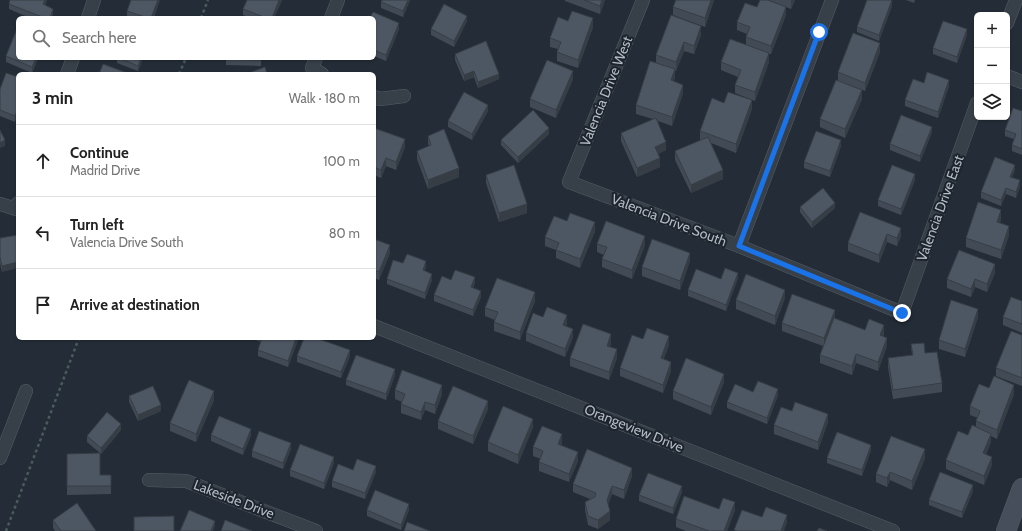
<!DOCTYPE html>
<meta charset="utf-8">
<style>
body{margin:0;font-family:Cabin,sans-serif;background:#f6f6f6;color:#222}
.controls{position:absolute;right:12px;top:12px;display:grid;overflow:hidden;border-radius:6px;box-shadow:0 1px 3px #0004}
.controls button{width:36px;height:36px;display:grid;place-items:center;padding:0;border:0;border-bottom:1px solid #e0e0e0;background:#fff;color:#222;font:20px sans-serif}
.stop{position:absolute;width:12px;height:12px;margin:-9px;border:3px solid #1a73e8;border-radius:50%;background:#fff}
.stop.end{background:#1a73e8;border-color:#fff;box-shadow:0 1px 4px #0008}
.list{margin:0;padding:0;list-style:none}
h2{display:flex;justify-content:space-between;align-items:center;height:52px;margin:0;padding:0 16px;font-size:17px}
h2 small{font-size:13px;font-weight:400;color:#767676}
.list li{display:grid;grid-template-columns:26px 1fr auto;gap:12px;align-items:center;box-sizing:border-box;height:72px;padding:0 16px;border-top:1px solid #e0e0e0}
.list b{display:block;font-size:15px;white-space:nowrap}
.list p{margin:0;font-size:13px;white-space:nowrap;color:#767676}
.list em{font-size:13px;font-style:normal;color:#767676}
.icon{flex:none;width:22px;height:22px;fill:none;stroke:currentColor;stroke-width:2;stroke-linecap:round;stroke-linejoin:round}
.map{position:relative;flex:none;width:1022px;height:531px;overflow:hidden}
.search{position:absolute;background:#fff;box-shadow:0 1px 3px #0004;left:16px;top:16px;width:360px;height:44px;display:flex;align-items:center;gap:10px;box-sizing:border-box;padding:0 14px;border-radius:6px;color:#767676;font-size:15px}
.panel{position:absolute;background:#fff;box-shadow:0 1px 3px #0004;left:16px;top:72px;width:360px;height:268px;border-radius:6px}
.map>svg:first-child{display:block}
.lines{fill:none;stroke-linecap:round;stroke-linejoin:round}
.minor-casing{stroke:#555d66;stroke-width:14}
.secondary-casing{stroke:#555d66;stroke-width:20}
.path{stroke:#4a5b5c;stroke-width:2.5;stroke-dasharray:3 3;stroke-linecap:butt}
.minor{stroke:#373f48;stroke-width:13}
.secondary{stroke:#464e5b;stroke-width:19}
.wall{fill:#424b55}
.shaded-wall{fill:#363d45}
.building{fill:#4d5763;stroke:#363d45}
.route{stroke:#1a73e8;stroke-width:5}
.labels{text-anchor:middle;dominant-baseline:central;stroke-width:4;stroke-linejoin:round;paint-order:stroke}
.street-label{font-size:14px;fill:#b2bac4;stroke:#1d242d}
</style>
<div class="map">
<svg width="1022" height="531" viewBox="0 0 1022 531">
<rect width="100%" height="100%" fill="#242d37"/>
<g class="lines">
<g class="minor-casing">
<g id="minor">
<path d="M643 0 569 182 739 246 902 313 977 103"/>
<path d="M88 18 94 0"/>
<path d="M331 18 338 0"/>
<path d="M1007 23 1016 0"/>
<path d="M316 58 312 68 322 74"/>
<path d="M67 74 73 58"/>
<path d="M1007 76 1022 82"/>
<path d="M374 97 380 99 404 96"/>
<path d="M0 204 16 209 18 203"/>
<path d="M739 246 832 0"/>
<path d="M374 326 893 531"/>
<path d="M0 458 26 391"/>
<path d="M149 480 186 481 316 531"/>
</g>
</g>
<g class="secondary-casing">
<path id="secondary" d="M1006 531 1022 488"/>
</g>
<g class="path">
<path d="M201 18 208 0"/>
<path d="M179 74 186 58"/>
<path d="M6 531 79 338"/>
</g>
<use href="#minor" class="minor"/>
<use href="#secondary" class="secondary"/>
</g>
<g class="wall">
<path d="M10 0H47L45 5 53 14 52 18H30L9 9V4Z"/>
<path d="M282 0 274 18H250L243 15V9Z"/>
<path d="M410 0 403 17 381 8V2Z"/>
<path d="M565 0H605L600 14 565 1Z"/>
<path d="M676 0H714L705 27 673 15V7Z"/>
<path d="M769 0H795L791 9 786 7V15L771 54H769V62L755 101 735 93V85L738 77 721 70V62L746 45V37L747 34 737 30V22L757 7 780 5Z"/>
<path d="M906 0H915L914 3Z"/>
<path d="M892 6 879 41 857 32V27Z"/>
<path d="M127 11 154 18H132L127 16Z"/>
<path d="M374 18 399 29 386 61 374 56Z"/>
<path d="M467 21 454 47 431 35V29Z"/>
<path d="M568 21 593 27 578 68 557 61V52L558 49 550 47V38Z"/>
<path d="M701 35 694 54 684 51 676 71 675 70V78L673 81 683 93 672 126 658 121 666 150 658 154 660 167 637 177 621 141V133L653 119 636 114V105L656 63V55Z"/>
<path d="M967 35 957 63 933 54V48Z"/>
<path d="M880 52 865 91 846 84 862 99 845 138 820 127V119L838 80V72Z"/>
<path d="M455 54 499 79 478 88 474 77 464 81 455 60Z"/>
<path d="M6 56 38 58 32 73 6 62Z"/>
<path d="M117 58H143L138 71 117 63Z"/>
<path d="M226 58H261V66L226 65Z"/>
<path d="M18 77 15 122 0 116V89Z"/>
<path d="M573 79 556 118 530 107V99Z"/>
<path d="M924 83 949 86 938 118 905 106V100Z"/>
<path d="M724 103 752 109 736 153 711 143 723 179 691 193 675 160V151L701 140H700V131Z"/>
<path d="M488 111 472 140 448 127V121Z"/>
<path d="M1022 111V155L1012 151V145L1014 139 1005 136V130Z"/>
<path d="M374 128 405 147 396 170 386 166 381 178 374 175Z"/>
<path d="M932 132 920 162 890 150V144Z"/>
<path d="M549 134 518 163 501 145V140Z"/>
<path d="M428 136 459 177 428 189 417 159V151L429 146 428 144Z"/>
<path d="M841 146 830 177 804 168V162Z"/>
<path d="M1015 170 1012 177 1020 186 1016 198 1006 194 1001 206 981 198V192Z"/>
<path d="M486 175 527 213 499 222 486 183Z"/>
<path d="M915 180 901 215 878 206V200Z"/>
<path d="M800 207 835 208 812 228 800 212Z"/>
<path d="M860 212 901 236 897 246 887 242 879 263 848 251V243Z"/>
<path d="M1001 219 1000 223 1009 235 1001 259 966 247V238Z"/>
<path d="M567 221 595 231 580 268 556 258V250L545 246V237Z"/>
<path d="M18 235 2 272 0 263V238Z"/>
<path d="M374 239 390 253 379 280 374 278Z"/>
<path d="M597 244 645 245 632 279 602 267V259L604 255 597 252Z"/>
<path d="M690 261 680 290 642 276V267Z"/>
<path d="M403 263 426 267 424 271 432 280 425 299 387 284V279Z"/>
<path d="M995 273 987 292 975 287 971 297 947 288V279Z"/>
<path d="M738 278 726 311 688 296V290L721 279Z"/>
<path d="M451 280 475 283 473 288 481 297 473 316 434 301V295Z"/>
<path d="M785 298 775 325 736 309V300Z"/>
<path d="M535 301 520 340 494 331V322L495 320 485 316V308Z"/>
<path d="M1022 301V333L1003 325V317Z"/>
<path d="M543 317 567 323 566 326 573 337 565 357 526 341V333Z"/>
<path d="M978 317 965 357 939 349V340Z"/>
<path d="M835 318V319L865 330 884 334 883 337 887 346 878 371 856 363 852 375 820 363V355L823 346 782 331V323Z"/>
<path d="M1022 335V386L996 376V368Z"/>
<path d="M253 338H298V340L288 367 258 356V350L261 342 253 339Z"/>
<path d="M643 339 669 345 663 359 671 371 663 393 620 376V368Z"/>
<path d="M611 343 610 347 617 358 609 380 570 366V358Z"/>
<path d="M911 344 925 353 942 383V392L893 399 888 367V358L912 355Z"/>
<path d="M297 356H350L341 378 297 362Z"/>
<path d="M395 375 386 400 346 385V380Z"/>
<path d="M724 382 711 415 673 399V391Z"/>
<path d="M989 388 1014 394 997 439 991 436V442L986 454 992 465 984 485 946 469V460L968 435 976 427V421L978 418 970 415V406Z"/>
<path d="M395 390 442 394 435 414 425 410 421 420 401 413V404L402 402 395 399Z"/>
<path d="M753 392 778 395 767 424 727 408V402Z"/>
<path d="M129 396 161 411 138 421 129 402Z"/>
<path d="M214 400 196 442 170 431V423Z"/>
<path d="M488 409 473 444 438 429V421Z"/>
<path d="M828 422 818 450 774 434V425Z"/>
<path d="M533 427 518 464 488 451V442Z"/>
<path d="M121 430 101 454 87 442V436Z"/>
<path d="M211 435H251L243 455 211 441Z"/>
<path d="M562 442 561 446 578 461 569 482 539 471V462L541 459 533 456V447Z"/>
<path d="M291 449 283 469 252 457V451Z"/>
<path d="M871 450 862 476 827 463V458Z"/>
<path d="M67 454 100 475H111V494L67 495Z"/>
<path d="M925 458 912 490 890 480 887 487 876 482V474Z"/>
<path d="M334 463 324 489 290 476V470Z"/>
<path d="M353 470 376 472 365 499 332 487V481Z"/>
<path d="M632 476 624 499 612 494 608 505 610 520 598 529 588 525 585 510V502L590 499 573 492V484Z"/>
<path d="M973 491 962 518 929 505V500Z"/>
<path d="M682 492 673 514 639 501V495Z"/>
<path d="M367 510H409L401 530 367 516Z"/>
<path d="M735 510 727 531H686L676 527V519Z"/>
<path d="M53 520 96 531H55L53 528Z"/>
</g>
<g class="shaded-wall">
<path d="M45 0H47L43 10V4Z"/>
<path d="M158 0H160L154 18H151Z"/>
<path d="M279 0H282L274 18H272Z"/>
<path d="M408 0H410L403 17V11Z"/>
<path d="M602 0H605L600 14V6Z"/>
<path d="M711 0H714L705 27V18Z"/>
<path d="M791 0H795L791 9Z"/>
<path d="M892 0V6L879 41V35Z"/>
<path d="M786 7V15L771 54V46Z"/>
<path d="M53 9V14L52 18H50Z"/>
<path d="M467 16V21L454 47V41Z"/>
<path d="M593 18V27L578 68V60Z"/>
<path d="M399 23V29L386 61V55Z"/>
<path d="M701 26V35L694 54V46Z"/>
<path d="M967 29V35L957 63V57Z"/>
<path d="M684 42V51L676 71V62Z"/>
<path d="M880 43V52L865 91V83Z"/>
<path d="M769 53V62L755 101V92Z"/>
<path d="M36 58H38L32 73V67Z"/>
<path d="M141 58H143L138 71V66Z"/>
<path d="M675 69V78L671 89V80Z"/>
<path d="M474 71V77L464 81V75Z"/>
<path d="M573 71V79L556 118V110Z"/>
<path d="M499 74V79L478 88V82Z"/>
<path d="M949 80V86L938 118V112Z"/>
<path d="M683 85V93L672 126V117Z"/>
<path d="M862 90V99L845 138V129Z"/>
<path d="M752 100V109L736 153V144Z"/>
<path d="M488 105V111L472 140V134Z"/>
<path d="M18 109V114L15 122V116Z"/>
<path d="M932 127V132L920 162V156Z"/>
<path d="M549 128V134L518 163V157Z"/>
<path d="M405 139V147L396 170V162Z"/>
<path d="M5 140V146L0 148V143Z"/>
<path d="M841 140V146L830 177V171Z"/>
<path d="M666 142V150L655 155V147Z"/>
<path d="M386 158V166L381 178V170Z"/>
<path d="M660 158V167L637 177V168Z"/>
<path d="M1015 165V170L1010 182V177Z"/>
<path d="M459 168V177L428 189V180Z"/>
<path d="M723 170V179L691 193V185Z"/>
<path d="M915 174V180L901 215V209Z"/>
<path d="M1020 180V186L1016 198V192Z"/>
<path d="M1006 188V194L1001 206V200Z"/>
<path d="M835 203V208L812 228V222Z"/>
<path d="M527 204V213L499 222V213Z"/>
<path d="M1001 210V219L997 231V222Z"/>
<path d="M595 222V231L580 268V259Z"/>
<path d="M1009 226V235L1001 259V250Z"/>
<path d="M901 228V236L897 246V238Z"/>
<path d="M887 234V242L879 263V255Z"/>
<path d="M645 236V245L632 279V270Z"/>
<path d="M390 245V253L379 280V272Z"/>
<path d="M690 253V261L680 290V281Z"/>
<path d="M426 261V267L423 276V270Z"/>
<path d="M18 262V268L2 272V266Z"/>
<path d="M995 264V273L987 292V284Z"/>
<path d="M738 273V278L726 311V305Z"/>
<path d="M432 274V280L425 299V293Z"/>
<path d="M475 277V283L471 293V287Z"/>
<path d="M975 279V287L971 297V289Z"/>
<path d="M785 290V298L775 325V316Z"/>
<path d="M481 291V297L473 316V310Z"/>
<path d="M535 292V301L520 340V332Z"/>
<path d="M978 309V317L965 357V349Z"/>
<path d="M835 310V318L824 347V338Z"/>
<path d="M567 315V323L563 333V325Z"/>
<path d="M884 325V334L880 344V335Z"/>
<path d="M573 329V337L565 357V349Z"/>
<path d="M611 334V343L607 354V346Z"/>
<path d="M669 336V345L661 367V358Z"/>
<path d="M296 338H298V340L288 367V361Z"/>
<path d="M887 338V346L878 371V362Z"/>
<path d="M617 349V358L609 380V372Z"/>
<path d="M350 350V356L341 378V372Z"/>
<path d="M856 354V363L852 375V366Z"/>
<path d="M671 362V371L663 393V385Z"/>
<path d="M395 369V375L386 400V394Z"/>
<path d="M724 374V382L711 415V407Z"/>
<path d="M442 385V394L435 414V405Z"/>
<path d="M1014 385V394L997 439V430Z"/>
<path d="M778 389V395L767 424V418Z"/>
<path d="M214 391V400L196 442V434Z"/>
<path d="M488 401V409L473 444V436Z"/>
<path d="M425 402V410L421 420V412Z"/>
<path d="M161 405V411L138 421V415Z"/>
<path d="M828 414V422L818 450V442Z"/>
<path d="M533 419V427L518 464V455Z"/>
<path d="M121 424V430L101 454V448Z"/>
<path d="M251 429V435L243 455V449Z"/>
<path d="M562 434V442L558 453V444Z"/>
<path d="M991 434V442L983 462V453Z"/>
<path d="M291 443V449L283 469V463Z"/>
<path d="M871 445V450L862 476V470Z"/>
<path d="M925 449V458L912 490V481Z"/>
<path d="M578 452V461L569 482V474Z"/>
<path d="M334 457V463L324 489V483Z"/>
<path d="M992 457V465L984 485V476Z"/>
<path d="M376 466V472L365 499V493Z"/>
<path d="M632 468V476L624 499V490Z"/>
<path d="M890 472V480L887 487V478Z"/>
<path d="M973 485V491L962 518V512Z"/>
<path d="M612 486V494L607 509V500Z"/>
<path d="M682 486V492L673 514V508Z"/>
<path d="M735 502V510L727 531H724Z"/>
<path d="M409 504V510L401 530V525Z"/>
<path d="M610 511V520L598 529V520Z"/>
<path d="M787 515V523L784 531H781Z"/>
<path d="M215 521V526L213 531H211Z"/>
</g>
<g class="building">
<path d="M10 0H45L43 4 53 9 50 18H45L9 4Z"/>
<path d="M131 0H158L151 18H148L127 11Z"/>
<path d="M247 0H279L272 18H266L243 9Z"/>
<path d="M382 0H408L403 11 381 2Z"/>
<path d="M584 0H602L600 6Z"/>
<path d="M676 0H711L705 18 673 7Z"/>
<path d="M760 0H768L786 7 771 46 746 37 750 27 737 22 745 3 757 7Z"/>
<path d="M867 0H892L879 35 857 27Z"/>
<path d="M444 4 467 16 454 41 431 29Z"/>
<path d="M572 11 593 18 578 60 557 52 561 42 550 38 558 17 568 21Z"/>
<path d="M373 12 399 23 386 55 374 50V18H370Z"/>
<path d="M671 15 701 26 694 46 684 42 676 62 656 55Z"/>
<path d="M943 21 967 29 957 57 933 48Z"/>
<path d="M18 26V58H36L32 67 6 56Z"/>
<path d="M853 33 880 43 865 83 838 72Z"/>
<path d="M730 39 769 53 755 92 735 85 741 70 721 62Z"/>
<path d="M486 41 499 74 478 82 474 71 464 75 455 54Z"/>
<path d="M119 58H141L138 66Z"/>
<path d="M226 58H261V60L226 59Z"/>
<path d="M547 60 573 71 556 110 530 99Z"/>
<path d="M650 61 675 69 671 80 683 85 672 117 636 105Z"/>
<path d="M103 64 130 74H99Z"/>
<path d="M265 67 267 74H246Z"/>
<path d="M927 72 949 80 938 112 905 100 913 79 924 83Z"/>
<path d="M6 73 18 77V109L15 116 0 110V89Z"/>
<path d="M836 80 862 90 845 129 820 119Z"/>
<path d="M464 92 488 105 472 134 448 121Z"/>
<path d="M728 92 752 100 736 144 700 131 712 98 724 103Z"/>
<path d="M1013 108 1022 111V149L1012 145 1016 134 1005 130Z"/>
<path d="M533 110 549 128 518 157 501 140Z"/>
<path d="M901 115 932 127 920 156 890 144Z"/>
<path d="M656 118 666 142 655 147 660 158 637 168 621 133Z"/>
<path d="M374 128 405 139 396 162 386 158 381 170 374 167Z"/>
<path d="M444 129 459 168 428 180 417 151 431 145 428 136Z"/>
<path d="M0 130 5 140 0 143Z"/>
<path d="M816 131 841 140 830 171 804 162Z"/>
<path d="M708 137 723 170 691 185 675 151Z"/>
<path d="M995 157 1015 165 1010 177 1020 180 1016 192 1006 188 1001 200 981 192Z"/>
<path d="M514 165 527 204 499 213 486 175Z"/>
<path d="M892 165 915 174 901 209 878 200Z"/>
<path d="M823 188 835 203 812 222 800 207Z"/>
<path d="M978 202 1001 210 997 222 1009 226 1001 250 966 238Z"/>
<path d="M860 212 901 228 897 238 887 234 879 255 848 243Z"/>
<path d="M570 213 595 222 580 259 556 250 559 243 545 237 554 216 567 221Z"/>
<path d="M606 221 645 236 632 270 602 259 607 247 597 244Z"/>
<path d="M18 235V262L2 266 0 257V238Z"/>
<path d="M374 239 390 245 379 272 374 270Z"/>
<path d="M652 239 690 253 680 281 642 267Z"/>
<path d="M959 250 995 264 987 284 975 279 971 289 947 279Z"/>
<path d="M407 254 426 261 423 270 432 274 425 293 387 279 393 260 403 263Z"/>
<path d="M725 268 738 273 726 305 688 290 696 269 721 279Z"/>
<path d="M455 270 475 277 471 287 481 291 473 310 434 295 442 276 451 280Z"/>
<path d="M746 274 785 290 775 316 736 300Z"/>
<path d="M497 278 535 292 520 332 494 322 498 312 485 308Z"/>
<path d="M792 294 835 310 824 338 782 323Z"/>
<path d="M1011 297 1022 301V324L1003 317Z"/>
<path d="M951 300 978 309 965 349 939 340Z"/>
<path d="M547 307 567 315 563 325 573 329 565 349 526 333 533 313 543 317Z"/>
<path d="M834 318 865 330 869 319 884 325 880 335 887 338 878 362 856 354 852 366 820 355Z"/>
<path d="M583 324 611 334 607 346 617 349 609 372 570 358Z"/>
<path d="M647 328 669 336 661 358 671 362 663 385 620 368 632 335 643 339Z"/>
<path d="M1011 331 1022 335V378L996 368Z"/>
<path d="M262 338H296L288 361 258 350Z"/>
<path d="M304 338H316L350 350 341 372 297 356Z"/>
<path d="M924 343 925 353 937 352 942 383 893 390 888 358 913 355 911 344Z"/>
<path d="M356 355 395 369 386 394 346 380Z"/>
<path d="M686 358 724 374 711 407 673 391Z"/>
<path d="M402 370 442 385 435 405 425 402 421 412 401 404 405 394 395 390Z"/>
<path d="M994 376 1014 385 997 430 976 421 980 411 970 406 979 384 989 388Z"/>
<path d="M189 380 214 391 196 434 170 423Z"/>
<path d="M758 381 778 389 767 418 727 402 735 384 753 392Z"/>
<path d="M153 386 161 405 138 415 129 396Z"/>
<path d="M453 386 488 401 473 436 438 421Z"/>
<path d="M795 402 828 414 818 442 774 425 781 407 792 411Z"/>
<path d="M503 406 533 419 518 455 488 442Z"/>
<path d="M107 412 121 424 101 448 87 436Z"/>
<path d="M219 416 251 429 243 449 211 435Z"/>
<path d="M972 425 991 434 983 453 992 457 984 476 946 460 958 431 968 435Z"/>
<path d="M542 426 562 434 558 444 578 452 569 474 539 462 543 451 533 447Z"/>
<path d="M259 431 291 443 283 463 252 451Z"/>
<path d="M837 432 871 445 862 470 827 458Z"/>
<path d="M891 436 925 449 912 481 890 472 887 478 876 474Z"/>
<path d="M300 444 334 457 324 483 290 470Z"/>
<path d="M587 449 632 468 624 490 612 486 607 500 610 511 598 520 588 516 585 502 595 497 596 493 573 484Z"/>
<path d="M100 453V475H111V486H67V454Z"/>
<path d="M357 459 376 466 365 493 332 481 338 464 353 470Z"/>
<path d="M940 472 973 485 962 512 929 500Z"/>
<path d="M648 473 682 486 673 508 639 495Z"/>
<path d="M375 490 409 504 401 525 367 510Z"/>
<path d="M684 496 719 509 723 498 735 502 724 531H709L676 519Z"/>
<path d="M77 503 96 531H61L53 520Z"/>
<path d="M766 507 787 515 781 531H737L734 530 742 510 762 517Z"/>
<path d="M189 510 215 521 211 531H180Z"/>
<path d="M174 516V531H134V517Z"/>
<path d="M225 520 252 531H221Z"/>
<path d="M407 522 430 531H404Z"/>
<path d="M819 528 827 531H817Z"/>
</g>
<g class="lines">
<path class="route" d="M819 32 739 246 902 313"/>
</g>
<g class="labels">
<g class="street-label">
<text transform="translate(606 91) rotate(-68)">Valencia Drive West</text>
<text transform="translate(940 208) rotate(-70)">Valencia Drive East</text>
<text transform="translate(669 220) rotate(21)">Valencia Drive South</text>
<text transform="translate(634 428) rotate(22)">Orangeview Drive</text>
<text transform="translate(234 499) rotate(21)">Lakeside Drive</text>
</g>
</g>
</svg>
<div class="controls">
<button>+</button>
<button>−</button>
<button><svg class="icon" aria-label="layers" viewBox="0 0 24 24"><path d="M12 4l9 5-9 5-9-5zM3 14l9 5 9-5"/></svg></button>
</div>
<div class="stop" style="left:819px;top:32px"></div>
<div class="stop end" style="left:902px;top:313px"></div>
<div class="search"><svg class="icon" aria-label="search" viewBox="0 0 24 24"><circle cx="10" cy="10" r="6"/><path d="M15 15l6 6"/></svg>Search here</div>
<section class="panel">
<h2>3 min<small>Walk · 180 m</small></h2>
<ul class="list">
<li><svg class="icon" aria-label="ahead" viewBox="0 0 24 24"><path d="M12 20V5M6 11l6-6 6 6"/></svg><div><b>Continue</b><p>Madrid Drive</p></div><em>100 m</em></li>
<li><svg class="icon" aria-label="left" viewBox="0 0 24 24"><path d="M17 20v-9H6M10 6l-5 5 5 5"/></svg><div><b>Turn left</b><p>Valencia Drive South</p></div><em>80 m</em></li>
<li><svg class="icon" aria-label="arrive" viewBox="0 0 24 24"><path d="M6 21V4h12l-3 4 3 4H6"/></svg><div><b>Arrive at destination</b></div></li>
</ul>
</section>
</div>
